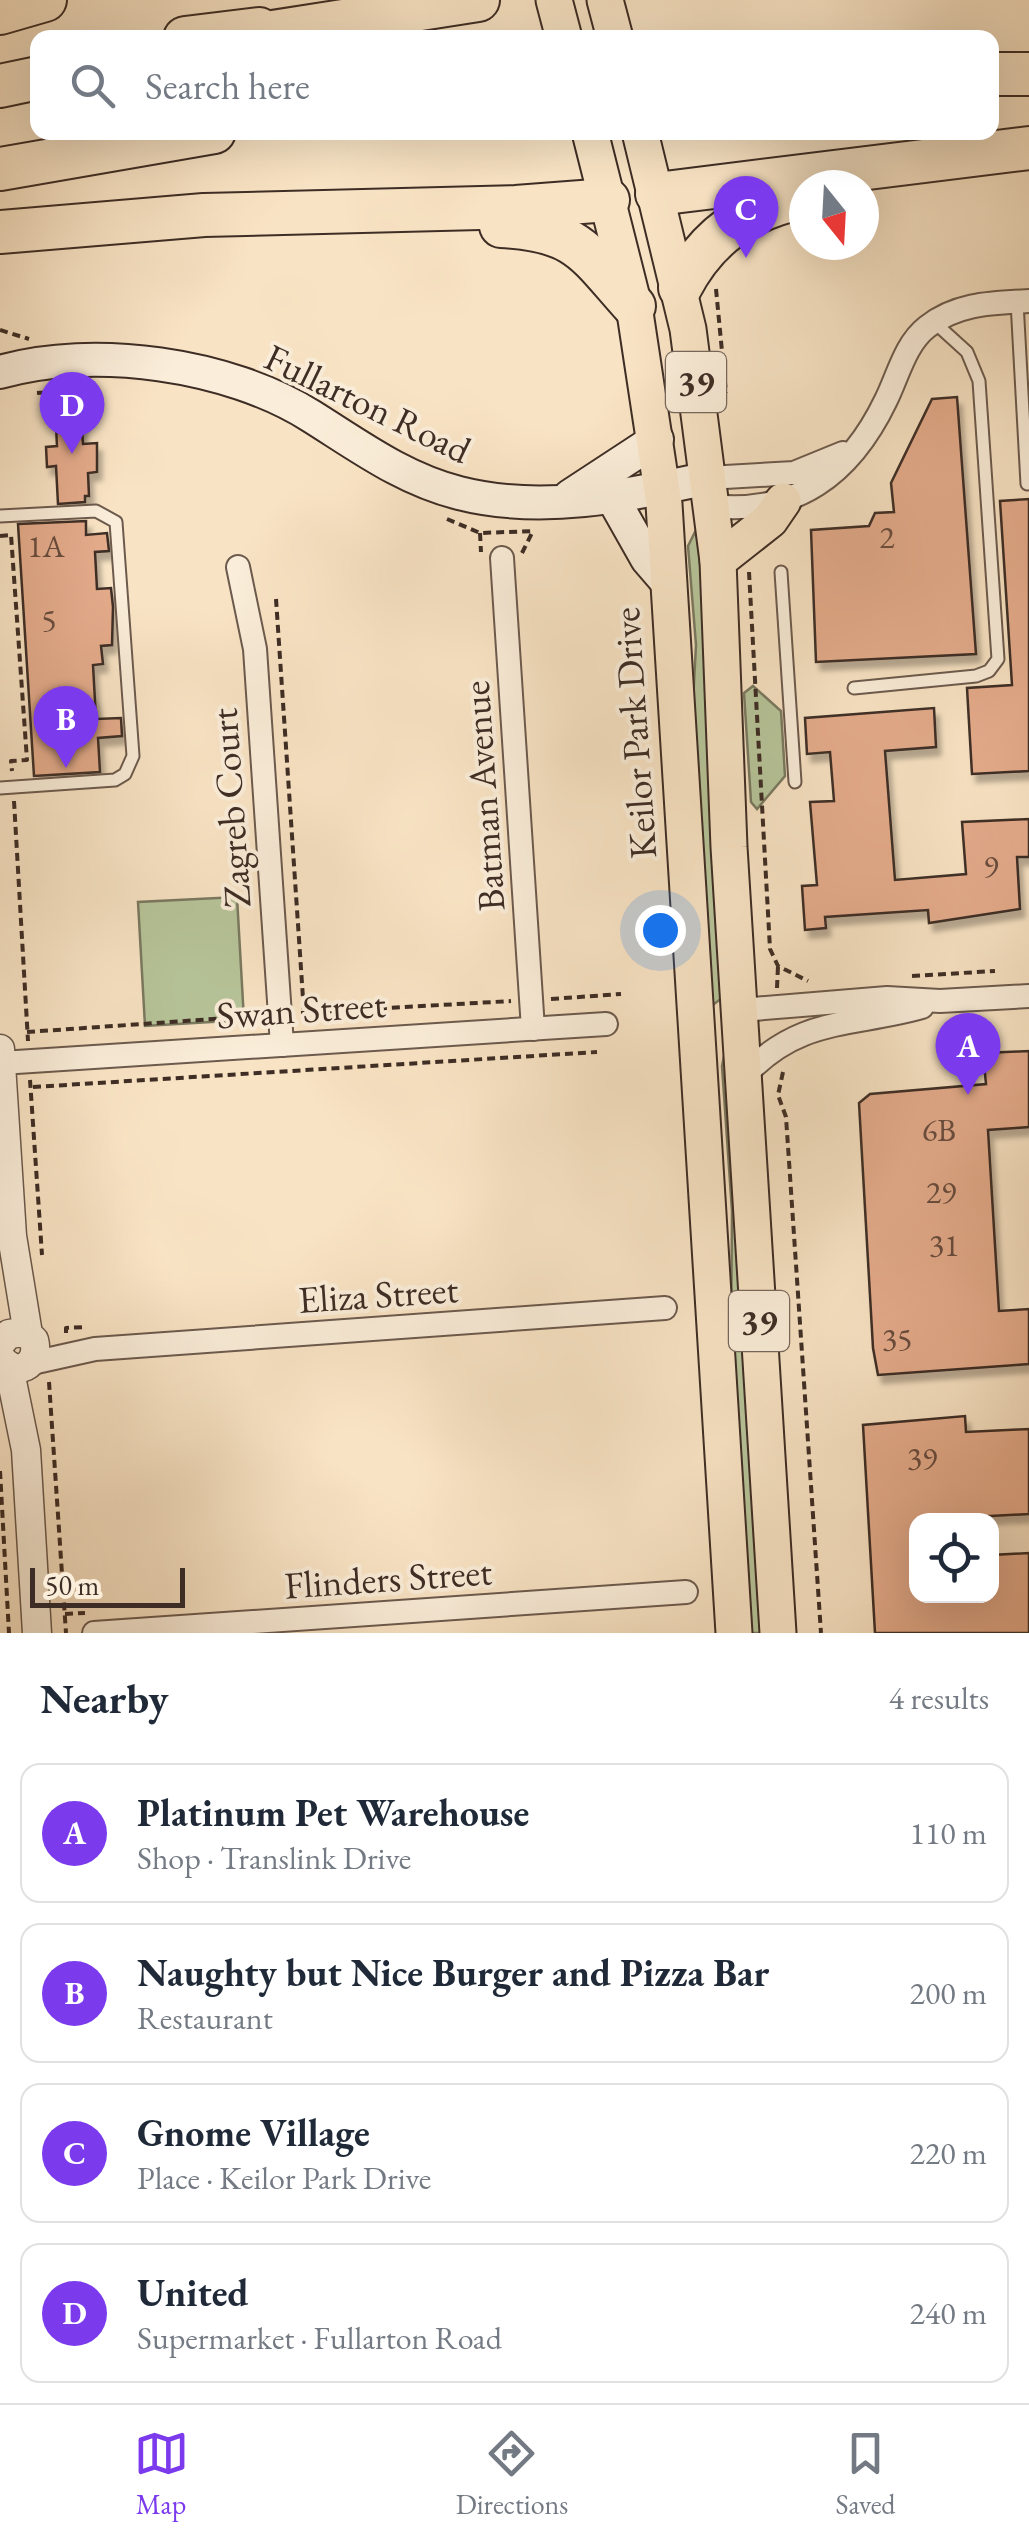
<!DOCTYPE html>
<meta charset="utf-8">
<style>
body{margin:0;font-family:"EB Garamond",serif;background:#f2f2f3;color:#1f2937}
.controls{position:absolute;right:30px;bottom:30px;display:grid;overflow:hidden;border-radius:20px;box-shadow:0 10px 40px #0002}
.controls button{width:90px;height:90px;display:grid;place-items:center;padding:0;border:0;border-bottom:2px solid #e0e1e3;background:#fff;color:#1f2937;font:50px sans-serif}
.compass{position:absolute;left:789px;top:170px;width:90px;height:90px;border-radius:50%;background:#fff;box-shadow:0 10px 40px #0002;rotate:162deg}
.scale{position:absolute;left:30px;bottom:25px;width:155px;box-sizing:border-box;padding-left:10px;border:5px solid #3e2d25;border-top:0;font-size:28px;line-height:35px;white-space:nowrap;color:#3e2d25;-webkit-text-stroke:8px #faedd9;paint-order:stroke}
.you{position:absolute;left:660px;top:930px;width:35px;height:35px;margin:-25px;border:8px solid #fff;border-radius:50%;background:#1a73e8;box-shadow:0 0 0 15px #1a73e833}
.badge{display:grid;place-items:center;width:65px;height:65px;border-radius:50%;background:#7c3aed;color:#fff;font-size:32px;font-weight:700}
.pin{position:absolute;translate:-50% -82px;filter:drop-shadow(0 2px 5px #0008)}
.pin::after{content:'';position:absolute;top:52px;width:35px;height:30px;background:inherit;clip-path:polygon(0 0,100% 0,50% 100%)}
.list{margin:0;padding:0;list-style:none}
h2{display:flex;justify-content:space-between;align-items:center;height:130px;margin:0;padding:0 40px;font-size:42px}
h2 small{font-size:32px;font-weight:400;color:#747a83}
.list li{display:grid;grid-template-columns:65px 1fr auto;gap:30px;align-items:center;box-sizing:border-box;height:140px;margin:0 20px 20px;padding:0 20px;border:2px solid #e0e1e3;border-radius:20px}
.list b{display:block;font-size:38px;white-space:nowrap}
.list p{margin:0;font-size:32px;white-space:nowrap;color:#747a83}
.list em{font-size:32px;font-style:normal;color:#747a83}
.icon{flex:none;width:55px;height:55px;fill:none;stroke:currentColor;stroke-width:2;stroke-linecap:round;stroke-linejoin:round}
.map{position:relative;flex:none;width:1029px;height:1633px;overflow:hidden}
.search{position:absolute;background:#fff;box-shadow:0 10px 40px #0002;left:30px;right:30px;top:30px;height:110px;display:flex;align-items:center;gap:25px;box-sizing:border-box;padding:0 35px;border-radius:20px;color:#747a83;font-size:38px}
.sheet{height:770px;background:#fff}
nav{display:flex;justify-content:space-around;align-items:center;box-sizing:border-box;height:140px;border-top:2px solid #e0e1e3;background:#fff;font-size:28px;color:#747a83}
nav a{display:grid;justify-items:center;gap:5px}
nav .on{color:#7c3aed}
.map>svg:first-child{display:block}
.green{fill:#b7c59a;stroke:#7a7960;stroke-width:2.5}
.building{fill:#e4ab8b;stroke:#3e2d25;stroke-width:2.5;filter:url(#shadow)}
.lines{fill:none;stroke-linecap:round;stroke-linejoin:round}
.service-casing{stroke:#6c5a4d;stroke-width:15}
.minor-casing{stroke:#6c5a4d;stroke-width:26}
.tertiary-casing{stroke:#6c5a4d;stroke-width:31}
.secondary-casing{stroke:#3e2d25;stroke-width:36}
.primary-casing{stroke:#3e2d25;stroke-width:39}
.motorway-casing{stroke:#3e2d25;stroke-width:46}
.path{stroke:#3e2d25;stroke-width:4;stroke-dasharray:8 5;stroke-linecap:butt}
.service{stroke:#faedd9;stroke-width:11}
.minor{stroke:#faedd9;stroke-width:22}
.tertiary{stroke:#faedd9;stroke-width:28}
.secondary{stroke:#faedd9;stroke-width:32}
.primary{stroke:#f8e3c4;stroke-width:35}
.motorway{stroke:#f8e3c4;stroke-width:42}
.labels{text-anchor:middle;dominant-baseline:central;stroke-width:8;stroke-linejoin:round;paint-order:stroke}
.number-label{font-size:32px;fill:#684c3e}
.shield{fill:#faedd9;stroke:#76675b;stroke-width:2.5}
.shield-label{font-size:35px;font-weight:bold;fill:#3e2d25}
.street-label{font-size:38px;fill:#3e2d25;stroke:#faedd9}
</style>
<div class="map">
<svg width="1029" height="1633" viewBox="0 0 1029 1633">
<defs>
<filter id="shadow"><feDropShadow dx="4.5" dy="8" stdDeviation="2.5" flood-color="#0004"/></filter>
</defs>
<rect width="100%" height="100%" fill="#f8e3c4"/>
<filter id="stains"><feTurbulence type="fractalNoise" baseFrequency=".002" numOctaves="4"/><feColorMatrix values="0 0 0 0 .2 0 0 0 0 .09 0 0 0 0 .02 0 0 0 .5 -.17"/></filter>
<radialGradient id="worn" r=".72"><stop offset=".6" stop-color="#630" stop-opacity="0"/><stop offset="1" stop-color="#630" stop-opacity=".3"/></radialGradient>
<g class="green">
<path d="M695 532 700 549 726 995 710 1007 692 721 696 645 688 546Z"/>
<path d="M753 686 781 711 785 776 757 809 751 802 744 693Z"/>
<path d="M237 897 244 1020 145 1026 138 902Z"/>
<path d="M726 1046 767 1633H746L731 1348 732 1211 722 1066Z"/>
</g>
<g class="building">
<path d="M957 397 976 654 816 662 811 530 869 526 875 513 894 512 891 483 932 399Z"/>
<path d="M80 403 83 444 97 443V472L88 473 89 496H85V502L58 504 56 466 47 467 46 447 57 446 55 405Z"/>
<path d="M1029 499V771L972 774 967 688 1012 685 1000 501Z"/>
<path d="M86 521V535L107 533 109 551 95 552 97 589 111 588 113 607 112 645 101 646 103 664 93 665 96 719 121 718 122 736 98 738 100 772 34 776 18 524Z"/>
<path d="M934 708 936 747 885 751 895 880 966 874 962 822 1029 819V857H1017L1020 909 929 923 928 910 825 917 826 928 805 930 802 886 817 885 810 802 834 801 830 752 807 754 805 718Z"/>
<path d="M1029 1051V1127L988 1130 999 1311 1029 1309V1364L878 1375 873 1348 859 1103 870 1094 986 1084 983 1053Z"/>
<path d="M965 1416 966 1432 1029 1429V1514L916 1520V1596H992V1555L1029 1553V1633H875L863 1425Z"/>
</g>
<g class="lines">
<g class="service-casing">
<g id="service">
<path d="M1017 302 1027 484"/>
<path d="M0 516 96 511 116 522 133 756 125 774 115 780 0 788"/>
<path d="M781 572 795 782"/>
<path d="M854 688 976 676 989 671 998 659 979 381 967 352 934 322"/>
</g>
</g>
<g class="minor-casing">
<g id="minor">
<path d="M708 478 794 473 843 453"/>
<path d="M711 506C796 515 850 475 886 400 898 376 905 344 927 327 957 303 993 303 1029 301"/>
<path d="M502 558 533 1029"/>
<path d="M238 567 255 649 282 1045"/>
<path d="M741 1010 887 998 940 1001 1029 996"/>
<path d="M1 1063 606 1024"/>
<path d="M745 1075C801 1016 852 1027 922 1007"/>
<path d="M32 1363 95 1349 665 1308"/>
<path d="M94 1633 686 1592"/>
</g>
</g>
<g class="tertiary-casing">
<g id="tertiary">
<path d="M0 1049 12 1236 28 1334"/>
<path d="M0 1344 9 1334 24 1332 34 1340C41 1366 15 1379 0 1357"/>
<path d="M9 1367 26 1450 37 1633"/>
</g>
</g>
<g class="secondary-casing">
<g id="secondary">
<path d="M0 372C93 345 229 364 311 416 359 446 403 479 459 493 541 514 627 496 708 478"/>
<path d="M570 496 657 439"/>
<path d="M612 497 647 559 666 581"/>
</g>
</g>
<g class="primary-casing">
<g id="primary">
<path d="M554 0 564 38"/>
<path d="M605 0 615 38"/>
<path d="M590 132 634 306 664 504 734 1633"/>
<path d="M640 132 688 329 718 561 729 847 778 1633"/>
<path d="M718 561 770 520 783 501"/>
</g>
</g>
<g class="motorway-casing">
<g id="motorway">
<path d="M0 13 45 0"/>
<path d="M185 38 259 29"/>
<path d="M234 38 478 0"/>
<path d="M992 74H1029"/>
<path d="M0 86 38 78"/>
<path d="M0 169 214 132"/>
<path d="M657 194 1029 148"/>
<path d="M501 226C579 230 586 253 634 306"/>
<path d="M0 232 204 215 516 207 608 200"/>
<path d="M680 288C707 236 746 209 804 197"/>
</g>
</g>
<g class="path">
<path d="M716 289 726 393"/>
<path d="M0 330 29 339"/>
<path d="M37 393 93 389"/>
<path d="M447 519 480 533 535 531"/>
<path d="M480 533 481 552"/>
<path d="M0 536 11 535 27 760 11 761 12 771"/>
<path d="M522 553 533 531"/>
<path d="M749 572 770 949 778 966 808 981"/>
<path d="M276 599 304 1013"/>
<path d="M14 801 28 1041"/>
<path d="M912 976 995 971"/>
<path d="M777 988 778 966"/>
<path d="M551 999 621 994"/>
<path d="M301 1013 511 1001"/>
<path d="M27 1032 257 1016"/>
<path d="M783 1072 778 1095 786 1117 821 1633"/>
<path d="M30 1080 42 1255"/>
<path d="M33 1087 597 1052"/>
<path d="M66 1333V1328L86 1327"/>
<path d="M49 1382 66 1633"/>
<path d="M0 1471 9 1633"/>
<path d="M65 1614 85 1613"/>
</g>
<use href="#service" class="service"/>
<use href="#minor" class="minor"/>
<use href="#tertiary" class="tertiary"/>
<use href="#secondary" class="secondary"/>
<use href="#primary" class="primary"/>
<use href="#motorway" class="motorway"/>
</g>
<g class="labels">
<g class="number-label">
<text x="887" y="537">2</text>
<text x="46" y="546">1A</text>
<text x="49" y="620">5</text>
<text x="991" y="866">9</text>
<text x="939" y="1130">6B</text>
<text x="941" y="1192">29</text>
<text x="944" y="1245">31</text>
<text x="897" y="1339">35</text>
<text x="922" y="1458">39</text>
</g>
<g class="shield">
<rect x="666" y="352" width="60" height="60" rx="8"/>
<rect x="729" y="1291" width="60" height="60" rx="8"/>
</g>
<g class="shield-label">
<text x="696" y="382">39</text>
<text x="759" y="1321">39</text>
</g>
<g class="street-label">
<text transform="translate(368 403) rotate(26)">Fullarton Road</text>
<text transform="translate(634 733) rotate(-94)">Keilor Park Drive</text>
<text transform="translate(483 796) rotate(-94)">Batman Avenue</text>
<text transform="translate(230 808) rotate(-94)">Zagreb Court</text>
<text transform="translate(301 1009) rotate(-4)">Swan Street</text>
<text transform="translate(378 1294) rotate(-4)">Eliza Street</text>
<text transform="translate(388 1578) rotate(-4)">Flinders Street</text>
</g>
</g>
<rect width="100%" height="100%" filter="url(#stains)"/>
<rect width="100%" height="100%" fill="url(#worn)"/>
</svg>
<div class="controls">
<button><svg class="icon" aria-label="locate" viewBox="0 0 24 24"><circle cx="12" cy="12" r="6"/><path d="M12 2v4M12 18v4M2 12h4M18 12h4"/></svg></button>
</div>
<svg class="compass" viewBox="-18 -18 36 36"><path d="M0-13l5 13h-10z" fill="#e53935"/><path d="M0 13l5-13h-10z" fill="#747a83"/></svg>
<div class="scale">50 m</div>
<div class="you"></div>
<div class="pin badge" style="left:968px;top:1095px">A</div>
<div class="pin badge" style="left:66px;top:768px">B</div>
<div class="pin badge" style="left:746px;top:258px">C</div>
<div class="pin badge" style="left:72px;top:454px">D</div>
<div class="search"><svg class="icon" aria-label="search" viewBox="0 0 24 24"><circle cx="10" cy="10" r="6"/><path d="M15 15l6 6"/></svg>Search here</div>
</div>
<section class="sheet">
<h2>Nearby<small>4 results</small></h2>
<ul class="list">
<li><span class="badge">A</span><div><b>Platinum Pet Warehouse</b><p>Shop · Translink Drive</p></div><em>110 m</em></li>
<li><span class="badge">B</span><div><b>Naughty but Nice Burger and Pizza Bar</b><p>Restaurant</p></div><em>200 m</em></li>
<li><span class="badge">C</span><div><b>Gnome Village</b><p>Place · Keilor Park Drive</p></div><em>220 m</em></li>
<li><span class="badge">D</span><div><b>United</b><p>Supermarket · Fullarton Road</p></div><em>240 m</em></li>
</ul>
</section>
<nav>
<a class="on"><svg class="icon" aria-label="map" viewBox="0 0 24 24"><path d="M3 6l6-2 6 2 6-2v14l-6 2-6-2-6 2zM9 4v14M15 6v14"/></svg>Map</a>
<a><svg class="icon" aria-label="directions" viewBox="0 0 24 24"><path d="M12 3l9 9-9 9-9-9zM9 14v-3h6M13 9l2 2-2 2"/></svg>Directions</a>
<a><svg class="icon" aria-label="saved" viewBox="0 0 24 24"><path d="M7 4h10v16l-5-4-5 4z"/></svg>Saved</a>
</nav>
